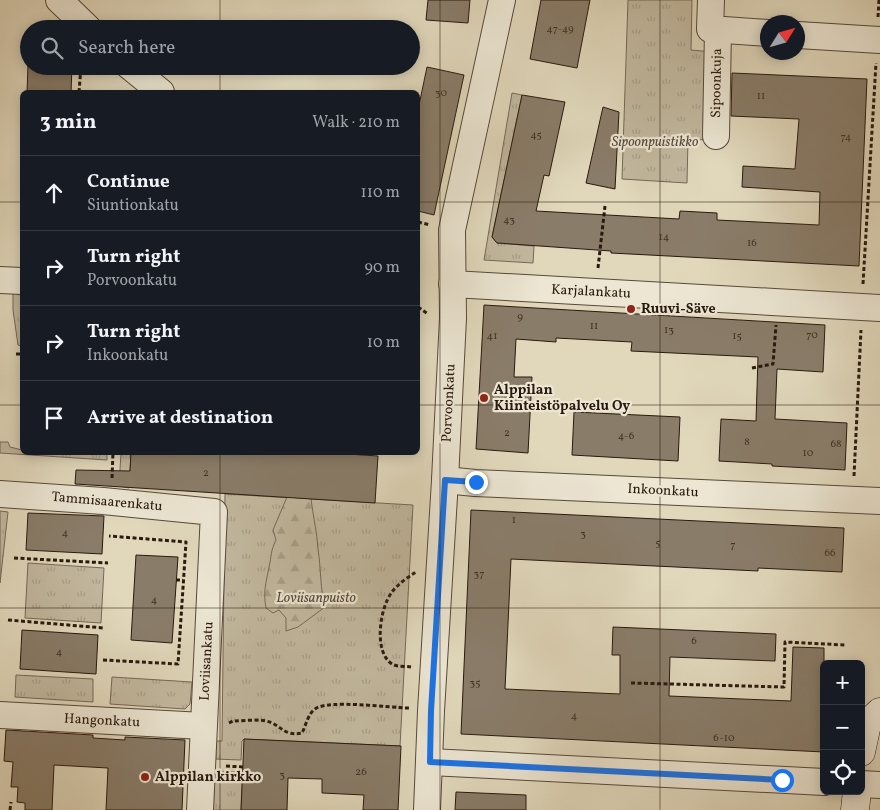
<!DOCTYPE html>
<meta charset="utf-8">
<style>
body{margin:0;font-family:Vollkorn,serif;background:#242831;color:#f1f3f6}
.controls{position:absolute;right:15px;bottom:15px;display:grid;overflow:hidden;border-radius:8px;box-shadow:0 2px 12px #0003}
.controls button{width:45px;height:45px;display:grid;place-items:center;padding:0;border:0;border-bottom:1px solid #363941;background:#171b24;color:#f1f3f6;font:25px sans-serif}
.compass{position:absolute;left:760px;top:15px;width:45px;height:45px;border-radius:50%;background:#171b24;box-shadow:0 2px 12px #0003;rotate:53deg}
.stop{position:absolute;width:15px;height:15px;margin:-11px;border:4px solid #1a73e8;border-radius:50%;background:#fff}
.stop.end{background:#1a73e8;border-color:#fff;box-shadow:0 1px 5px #0008}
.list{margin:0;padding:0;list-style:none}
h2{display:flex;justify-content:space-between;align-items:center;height:65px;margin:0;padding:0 20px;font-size:21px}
h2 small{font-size:16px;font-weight:400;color:#9ea1a6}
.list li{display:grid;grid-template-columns:32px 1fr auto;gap:15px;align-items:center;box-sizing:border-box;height:75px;padding:0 20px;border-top:1px solid #363941}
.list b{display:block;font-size:19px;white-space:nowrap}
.list p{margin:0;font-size:16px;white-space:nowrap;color:#9ea1a6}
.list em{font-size:16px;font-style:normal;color:#9ea1a6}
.icon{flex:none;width:28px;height:28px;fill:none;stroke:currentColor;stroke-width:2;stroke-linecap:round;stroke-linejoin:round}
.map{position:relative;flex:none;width:880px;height:810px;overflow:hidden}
.search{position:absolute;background:#171b24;box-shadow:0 2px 12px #0003;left:20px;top:20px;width:400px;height:55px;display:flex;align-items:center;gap:12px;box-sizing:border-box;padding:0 18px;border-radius:28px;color:#9ea1a6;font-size:19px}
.panel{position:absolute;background:#171b24;box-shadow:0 2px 12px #0003;left:20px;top:90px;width:400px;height:365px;border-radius:8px}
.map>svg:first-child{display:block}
.grass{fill:url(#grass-tufts);stroke:#766857}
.forest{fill:url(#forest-firs);stroke:#766857}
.building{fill:#897c69;stroke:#29190f}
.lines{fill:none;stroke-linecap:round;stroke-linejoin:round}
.minor-casing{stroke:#57493a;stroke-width:28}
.secondary-casing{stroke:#29190f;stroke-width:29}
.path{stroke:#29190f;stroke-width:3;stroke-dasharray:4 2.5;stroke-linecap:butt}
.minor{stroke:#ece6d3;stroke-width:26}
.secondary{stroke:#ece6d3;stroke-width:28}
.route{stroke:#1a73e8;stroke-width:6}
.grid{fill:none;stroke:#29190f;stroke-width:1;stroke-opacity:0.55}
.poi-dot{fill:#8f2418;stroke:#ece6d3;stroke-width:2}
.labels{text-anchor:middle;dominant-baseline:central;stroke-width:4.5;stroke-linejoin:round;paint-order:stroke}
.number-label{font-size:11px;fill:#413226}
.street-label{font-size:14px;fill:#29190f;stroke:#ece6d3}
.park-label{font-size:14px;font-style:italic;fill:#57493a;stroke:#ece6d3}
.poi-label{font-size:14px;font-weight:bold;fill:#29190f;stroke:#ece6d3;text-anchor:start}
</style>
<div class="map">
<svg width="880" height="810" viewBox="0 0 880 810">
<defs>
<pattern id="grass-tufts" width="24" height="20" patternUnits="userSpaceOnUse" patternTransform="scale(1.25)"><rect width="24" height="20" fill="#c2b89f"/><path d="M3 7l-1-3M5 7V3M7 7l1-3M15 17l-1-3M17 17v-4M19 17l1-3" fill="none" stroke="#a79e88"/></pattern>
<pattern id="forest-firs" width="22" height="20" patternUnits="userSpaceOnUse" patternTransform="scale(1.25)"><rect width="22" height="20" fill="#c2b89f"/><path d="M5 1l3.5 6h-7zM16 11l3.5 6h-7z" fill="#a79e88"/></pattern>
</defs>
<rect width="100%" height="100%" fill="#e1d8bc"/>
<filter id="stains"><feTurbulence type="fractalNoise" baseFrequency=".004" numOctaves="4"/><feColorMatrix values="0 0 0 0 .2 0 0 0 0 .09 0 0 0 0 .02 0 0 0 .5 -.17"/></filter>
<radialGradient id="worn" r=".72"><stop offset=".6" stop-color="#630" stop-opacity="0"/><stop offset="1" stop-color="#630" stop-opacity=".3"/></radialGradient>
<g class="grass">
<path d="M628 0H692L691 50 713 52 708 140 688 139 687 183 622 179Z"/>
<path d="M512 93 522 95 492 237 497 243 534 246 533 263 484 260Z"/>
<path d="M13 293 22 294V346L18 345 13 310Z"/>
<path d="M0 442H8L10 447 22 450V452L107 453V460L0 453Z"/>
<path d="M121 453H131L129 488 119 486Z"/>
<path d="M225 494 413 505 400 746 244 739 242 741 241 760 215 759 216 741H222Z"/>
<path d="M0 511 8 512 0 583Z"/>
<path d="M28 563 104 568 101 623 25 618Z"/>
<path d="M16 675 93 679V702L15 697Z"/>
<path d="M112 677 192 682 190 704 185 709 110 704Z"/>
<path d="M215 771 243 772 241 810H213Z"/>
</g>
<path class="forest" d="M287 497 311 499C313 516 317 532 318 549 321 568 320 588 325 607L298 627 286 631V618L279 610 273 613 266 608C263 592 266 583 269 567 272 555 270 552 276 540L273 530Z"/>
<g class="building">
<path d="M428 0H470L468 23 426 20Z"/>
<path d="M541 0H590L577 68 530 59Z"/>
<path d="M28 66H72L71 92H27Z"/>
<path d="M427 67 464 75 434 215 418 211V110Z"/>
<path d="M732 73 867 79 859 266 611 253V251L497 243 492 237 522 95 565 102 549 176 544 175 536 211 679 219 680 211 717 213V220L819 225 820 192 742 187 743 166 795 169 799 119 731 116Z"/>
<path d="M603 107 619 112 615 189 586 183Z"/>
<path d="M484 305 825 325 823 372 777 369 775 419 847 423 845 470 772 466V464L719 461 721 419 756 421 758 357 631 351 632 342 556 338V342L516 339 514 377H532L528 453 476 449Z"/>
<path d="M574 412 680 417 678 461 572 455Z"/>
<path d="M131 452H318L378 456 375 503 75 484 76 470 130 471Z"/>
<path d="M471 510 844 528 842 572 758 568V571L511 559 505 689 620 694V655H612L613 627 776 634 775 661 670 657 669 696 791 701 793 647 824 648V752L461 734Z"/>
<path d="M28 513 104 516 102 554 26 550Z"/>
<path d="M136 555 178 557 172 643 131 640Z"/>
<path d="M22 630 98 635 96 674 20 669Z"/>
<path d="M6 730 93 735V738L125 740V737L185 740 182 810H106L108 768 54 765 52 810H25V803L17 802 18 787H11L13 762 4 761Z"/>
<path d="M244 739 401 746 398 810H363L364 795 322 793V779L288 778 287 810H241Z"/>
<path d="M456 792 526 795V810H455Z"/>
</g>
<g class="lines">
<g class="minor-casing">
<g id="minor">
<path d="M59 0 89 29"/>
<path d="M711 0 710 29 768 33"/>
<path d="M798 35 880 40"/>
<path d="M129 66 161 92"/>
<path d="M716 136 718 30"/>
<path d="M0 280 22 281"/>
<path d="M452 284 880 308"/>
<path d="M445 480 475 483 880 501"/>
<path d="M0 494 103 501 214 512 200 810"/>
<path d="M0 715 203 726"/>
<path d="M430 762 824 782"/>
<path d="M861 784 880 785"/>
<path d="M427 810 431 711 445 480 453 318 452 230 502 0"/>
</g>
</g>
<g class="secondary-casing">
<g id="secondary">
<path d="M861 752 867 724 880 712"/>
<path d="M855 810 857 791"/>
</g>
</g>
<g class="path">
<path d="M878 17 879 0"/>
<path d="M79 92 81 66"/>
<path d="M418 222 430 225"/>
<path d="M598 268 605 206"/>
<path d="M863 284 876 63"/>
<path d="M418 307 428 314"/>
<path d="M16 354H22"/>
<path d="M752 368 773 364 776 325"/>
<path d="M854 476 861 330"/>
<path d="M112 478 113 452"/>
<path d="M14 558 108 563"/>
<path d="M176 580H183"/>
<path d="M8 620 104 628"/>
<path d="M103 660 178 664 186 542 109 536"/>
<path d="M411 667C405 666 397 667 392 664 373 652 380 607 392 592 398 584 408 577 416 572"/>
<path d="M631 683 784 687 785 642 845 645"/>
<path d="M229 723 233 721C243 721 255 719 266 721 281 724 283 737 302 733 306 725 308 714 315 709 328 699 390 708 409 708"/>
<path d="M226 766 243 767"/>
<path d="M10 810 11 802"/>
</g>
<use href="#minor" class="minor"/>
<use href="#secondary" class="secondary"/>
</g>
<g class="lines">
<path class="route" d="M476 482 445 480 431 711 430 762 782 780"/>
</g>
<path class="grid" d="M220 0V29M440 0V810M660 0V810M220 66V92M0 202H22M418 202H880M0 405H22M418 405H880M220 452V810M0 608H880"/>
<g class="poi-dot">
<circle cx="631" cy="309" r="5"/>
<circle cx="484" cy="398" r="5"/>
<circle cx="145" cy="777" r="5"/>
</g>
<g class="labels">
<g class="number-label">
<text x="560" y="29">47-49</text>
<text x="441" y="93">30</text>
<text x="761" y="96">11</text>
<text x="536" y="135">45</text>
<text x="846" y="137">74</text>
<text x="509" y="220">43</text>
<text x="664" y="237">14</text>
<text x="752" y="243">16</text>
<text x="520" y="317">9</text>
<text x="594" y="326">11</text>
<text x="669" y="330">13</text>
<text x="812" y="335">70</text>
<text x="492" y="336">41</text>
<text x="737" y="336">15</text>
<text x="507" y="433">2</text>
<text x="626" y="436">4-6</text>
<text x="747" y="442">8</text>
<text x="836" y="444">68</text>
<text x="808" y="453">10</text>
<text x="206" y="473">2</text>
<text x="514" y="520">1</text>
<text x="65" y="533">4</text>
<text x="583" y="534">3</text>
<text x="658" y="543">5</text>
<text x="733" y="545">7</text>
<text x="830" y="553">66</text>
<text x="479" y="574">37</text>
<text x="154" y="600">4</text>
<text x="694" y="641">6</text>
<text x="59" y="652">4</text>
<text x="475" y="683">35</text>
<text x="574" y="716">4</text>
<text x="724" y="738">6-10</text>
<text x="361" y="772">26</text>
<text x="282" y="775">3</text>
</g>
<g class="street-label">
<text transform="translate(717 83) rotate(-89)">Sipoonkuja</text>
<text transform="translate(591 292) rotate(3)">Karjalankatu</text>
<text transform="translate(449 403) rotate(-87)">Porvoonkatu</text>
<text transform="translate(663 491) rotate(3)">Inkoonkatu</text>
<text transform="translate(107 502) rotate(5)">Tammisaarenkatu</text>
<text transform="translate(207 661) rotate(-87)">Loviisankatu</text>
<text transform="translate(102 721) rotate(3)">Hangonkatu</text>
</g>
<g class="park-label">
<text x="655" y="142">Sipoonpuistikko</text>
<text x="316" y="598">Loviisanpuisto</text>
</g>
<g class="poi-label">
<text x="641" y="309">Ruuvi-Säve</text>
<text x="494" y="390">Alppilan<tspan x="494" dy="16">Kiinteistöpalvelu Oy</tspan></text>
<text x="155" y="777">Alppilan kirkko</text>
</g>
</g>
<rect width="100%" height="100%" filter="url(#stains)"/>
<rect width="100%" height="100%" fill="url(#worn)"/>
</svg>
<div class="controls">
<button>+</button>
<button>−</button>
<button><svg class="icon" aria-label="locate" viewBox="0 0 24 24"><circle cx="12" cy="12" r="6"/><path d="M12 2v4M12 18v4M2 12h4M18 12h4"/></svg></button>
</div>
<svg class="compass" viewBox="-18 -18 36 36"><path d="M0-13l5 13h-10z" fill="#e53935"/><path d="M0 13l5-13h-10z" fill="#9ea1a6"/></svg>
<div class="stop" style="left:782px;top:780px"></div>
<div class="stop end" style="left:476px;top:482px"></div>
<div class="search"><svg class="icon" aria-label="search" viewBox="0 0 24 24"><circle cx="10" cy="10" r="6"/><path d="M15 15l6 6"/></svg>Search here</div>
<section class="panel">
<h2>3 min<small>Walk · 210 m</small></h2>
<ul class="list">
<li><svg class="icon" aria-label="ahead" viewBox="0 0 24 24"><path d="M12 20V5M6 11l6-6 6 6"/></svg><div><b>Continue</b><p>Siuntionkatu</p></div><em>110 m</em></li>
<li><svg class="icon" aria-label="right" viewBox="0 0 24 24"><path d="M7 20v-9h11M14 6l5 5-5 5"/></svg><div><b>Turn right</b><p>Porvoonkatu</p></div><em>90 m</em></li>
<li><svg class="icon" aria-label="right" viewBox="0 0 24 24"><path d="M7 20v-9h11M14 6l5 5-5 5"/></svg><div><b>Turn right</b><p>Inkoonkatu</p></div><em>10 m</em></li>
<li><svg class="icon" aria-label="arrive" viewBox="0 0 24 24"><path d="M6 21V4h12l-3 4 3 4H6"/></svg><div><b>Arrive at destination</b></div></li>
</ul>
</section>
</div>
